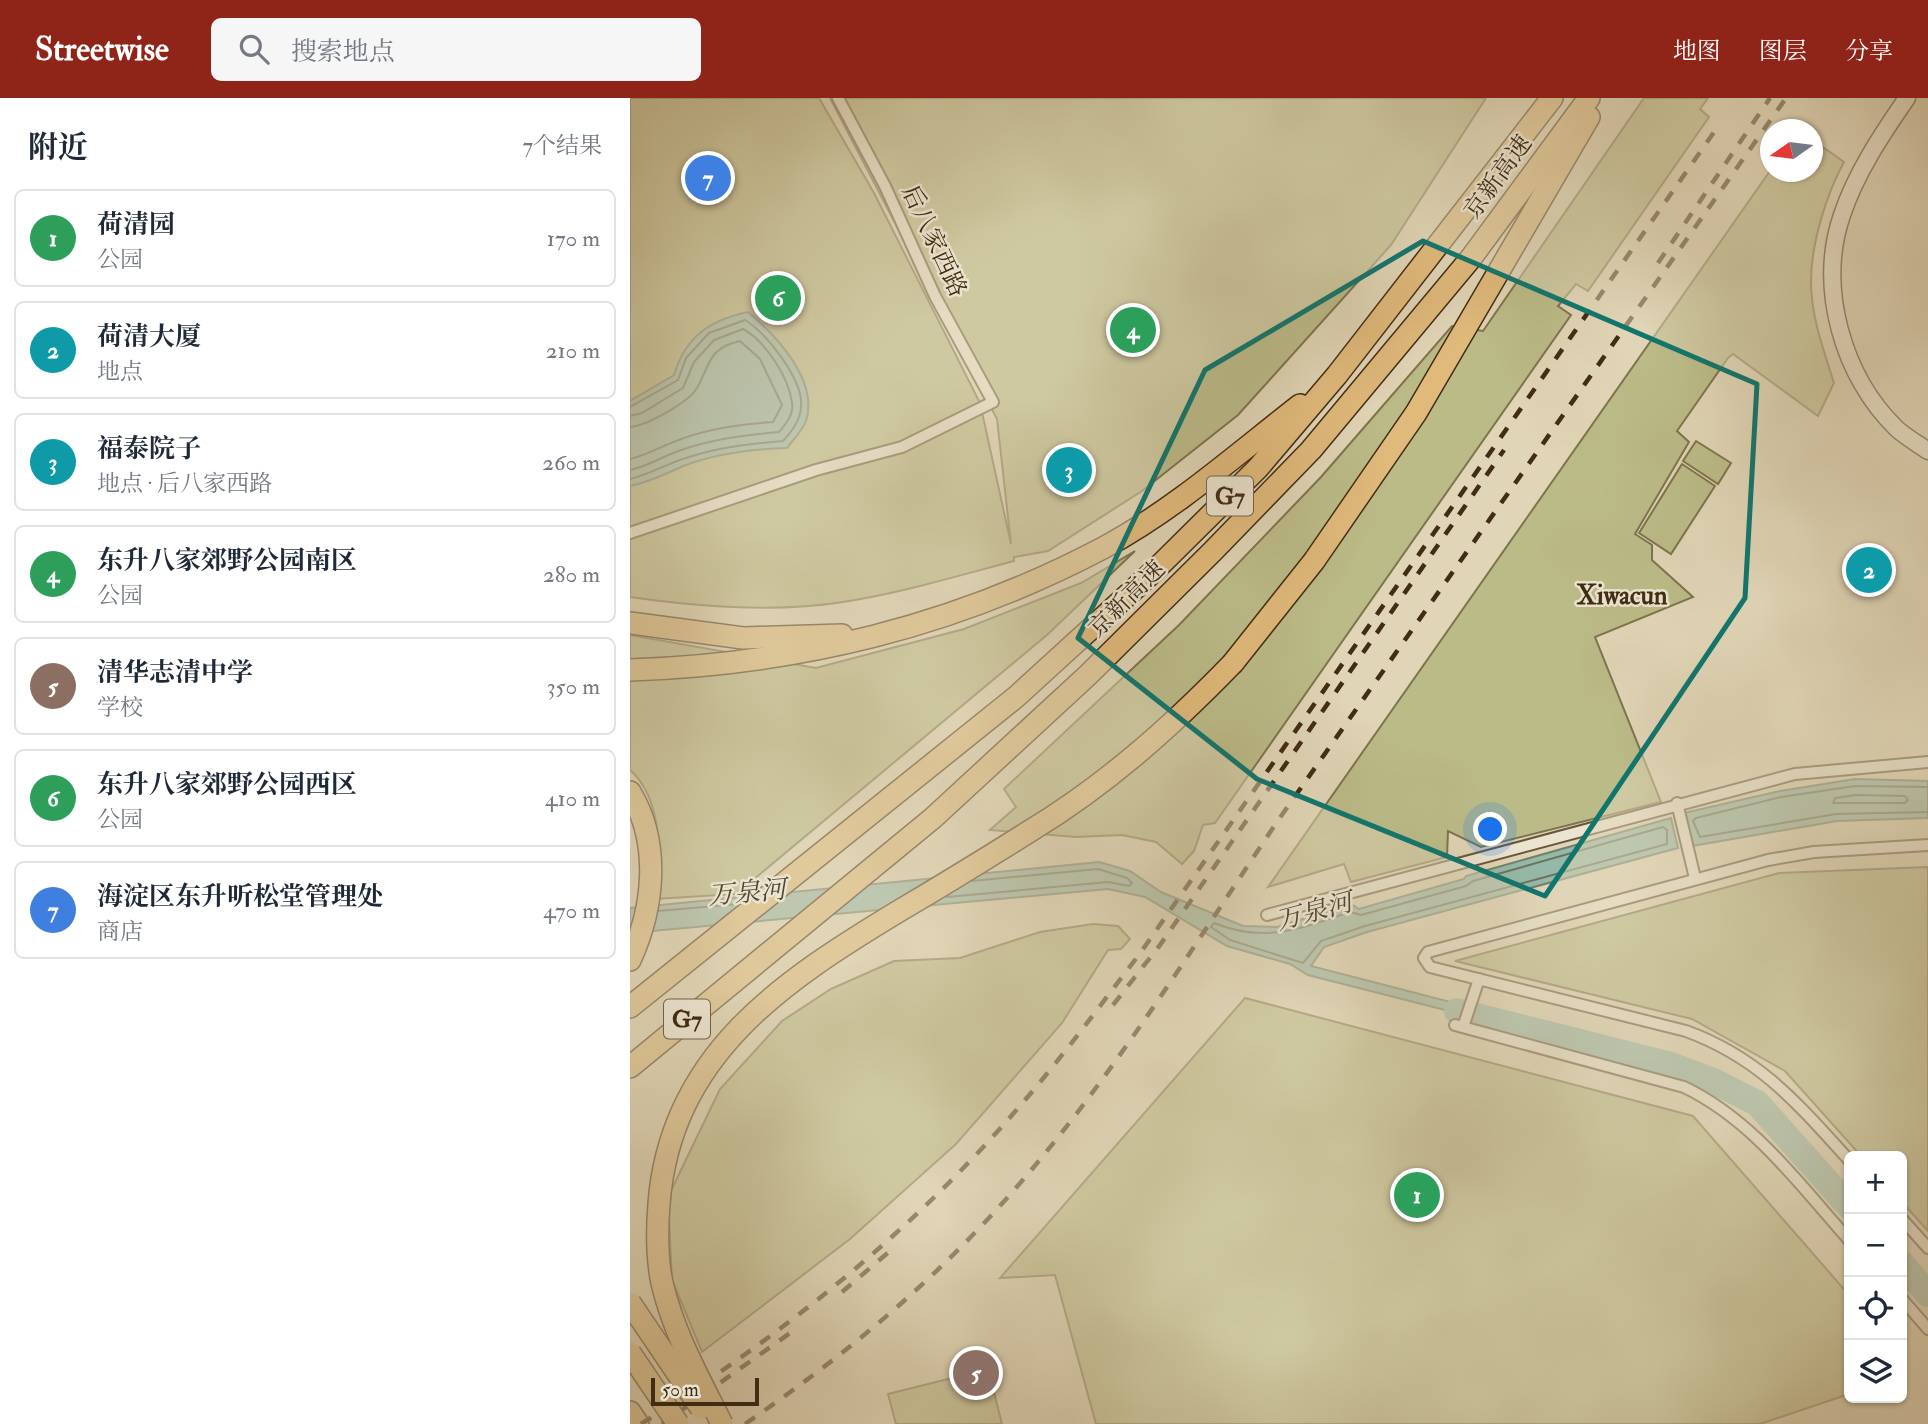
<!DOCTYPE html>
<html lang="zh">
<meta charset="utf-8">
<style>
body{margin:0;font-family:"IM FELL Double Pica","Noto Serif SC",serif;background:#f6f6f7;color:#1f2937}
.controls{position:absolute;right:21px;bottom:21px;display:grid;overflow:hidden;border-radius:10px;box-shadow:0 2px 5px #0004}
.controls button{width:63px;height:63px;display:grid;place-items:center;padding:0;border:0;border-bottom:2px solid #e0e1e3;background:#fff;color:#1f2937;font:35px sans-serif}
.compass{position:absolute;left:1130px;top:21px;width:63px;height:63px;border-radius:50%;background:#fff;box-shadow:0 2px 5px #0004;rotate:256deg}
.scale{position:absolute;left:21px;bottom:18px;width:108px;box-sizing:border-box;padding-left:7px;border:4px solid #412c14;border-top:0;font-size:19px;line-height:24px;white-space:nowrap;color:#412c14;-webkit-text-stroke:5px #ebe4d0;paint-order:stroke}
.you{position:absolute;left:861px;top:732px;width:24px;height:24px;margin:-18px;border:5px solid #fff;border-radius:50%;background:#1a73e8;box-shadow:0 0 0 10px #1a73e833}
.badge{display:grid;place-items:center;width:46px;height:46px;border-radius:50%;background:#8f2418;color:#fff;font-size:23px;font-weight:700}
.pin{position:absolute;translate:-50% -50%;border:4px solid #fff;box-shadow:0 2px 7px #0006}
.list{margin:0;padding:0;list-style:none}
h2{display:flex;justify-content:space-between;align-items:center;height:91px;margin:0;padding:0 28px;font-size:30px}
h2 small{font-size:23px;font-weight:400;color:#747a83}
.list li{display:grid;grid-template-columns:46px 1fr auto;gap:21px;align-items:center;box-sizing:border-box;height:98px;margin:0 14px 14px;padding:0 14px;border:2px solid #e0e1e3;border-radius:10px}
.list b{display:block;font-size:26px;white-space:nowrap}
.list p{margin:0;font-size:23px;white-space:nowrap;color:#747a83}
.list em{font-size:23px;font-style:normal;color:#747a83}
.icon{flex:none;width:38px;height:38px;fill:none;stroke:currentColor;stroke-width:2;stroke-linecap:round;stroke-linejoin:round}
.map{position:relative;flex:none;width:1298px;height:1326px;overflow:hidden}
header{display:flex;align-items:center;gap:42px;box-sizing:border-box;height:98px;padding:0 35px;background:#8f2418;color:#fff}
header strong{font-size:33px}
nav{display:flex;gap:38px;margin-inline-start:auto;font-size:24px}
.search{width:490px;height:63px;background:#f6f6f7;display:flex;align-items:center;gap:18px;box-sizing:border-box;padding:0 24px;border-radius:10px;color:#747a83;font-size:26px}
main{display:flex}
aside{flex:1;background:#fff}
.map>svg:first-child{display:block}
.green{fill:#bb8;stroke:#7e744e;stroke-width:2}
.water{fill:#95b9a9;stroke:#73816d;stroke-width:2}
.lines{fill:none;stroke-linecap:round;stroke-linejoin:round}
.shore{stroke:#6b725e;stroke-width:2}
.river{stroke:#95b9a9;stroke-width:26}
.street-casing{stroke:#69563c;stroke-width:14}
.secondary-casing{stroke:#412c14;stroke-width:19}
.highway-casing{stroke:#412c14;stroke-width:24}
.street{stroke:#ebe4d0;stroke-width:10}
.secondary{stroke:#ebe4d0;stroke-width:16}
.highway{stroke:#e0ba7b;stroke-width:21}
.rail{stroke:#412c14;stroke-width:4.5;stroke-dasharray:12 12;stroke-linecap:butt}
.highway-bridge-casing{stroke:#412c14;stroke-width:24;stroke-linecap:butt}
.highway-bridge{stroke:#e0ba7b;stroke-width:21}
.marked{fill:none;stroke:#0f766e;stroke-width:5;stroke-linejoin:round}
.labels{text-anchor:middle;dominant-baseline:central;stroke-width:5;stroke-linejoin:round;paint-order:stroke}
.shield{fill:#ebe4d0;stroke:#74634c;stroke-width:2}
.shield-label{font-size:23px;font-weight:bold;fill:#412c14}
.street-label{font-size:24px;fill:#412c14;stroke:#ebe4d0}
.neighbourhood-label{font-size:26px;font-weight:bold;fill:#412c14;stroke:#ebe4d0}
.water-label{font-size:26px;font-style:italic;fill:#524832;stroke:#ebe4d0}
</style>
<header>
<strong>Streetwise</strong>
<div class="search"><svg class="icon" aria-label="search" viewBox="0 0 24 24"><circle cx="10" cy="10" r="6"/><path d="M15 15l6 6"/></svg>搜索地点</div>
<nav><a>地图</a><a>图层</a><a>分享</a></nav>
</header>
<main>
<aside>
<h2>附近<small>7个结果</small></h2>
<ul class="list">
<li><span class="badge" style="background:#2e9e5b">1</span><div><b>荷清园</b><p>公园</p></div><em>170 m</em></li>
<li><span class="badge" style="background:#0f9aa8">2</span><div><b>荷清大厦</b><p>地点</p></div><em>210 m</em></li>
<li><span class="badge" style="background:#0f9aa8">3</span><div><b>福泰院子</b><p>地点 · 后八家西路</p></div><em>260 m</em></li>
<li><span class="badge" style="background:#2e9e5b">4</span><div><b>东升八家郊野公园南区</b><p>公园</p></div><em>280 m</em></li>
<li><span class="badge" style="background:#8d6e63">5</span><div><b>清华志清中学</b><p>学校</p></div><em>350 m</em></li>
<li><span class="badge" style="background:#2e9e5b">6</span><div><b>东升八家郊野公园西区</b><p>公园</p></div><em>410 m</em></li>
<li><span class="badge" style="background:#3f7fe0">7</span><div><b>海淀区东升听松堂管理处</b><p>商店</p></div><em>470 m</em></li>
</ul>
</aside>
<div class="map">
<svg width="1298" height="1326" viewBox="0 0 1298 1326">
<rect width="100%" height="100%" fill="#e0d5b6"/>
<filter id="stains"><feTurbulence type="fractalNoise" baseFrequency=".00286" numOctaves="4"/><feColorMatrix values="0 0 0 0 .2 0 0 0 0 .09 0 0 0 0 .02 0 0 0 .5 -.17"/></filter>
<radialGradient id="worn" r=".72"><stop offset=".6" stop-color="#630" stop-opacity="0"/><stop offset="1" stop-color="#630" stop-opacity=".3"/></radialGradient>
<g class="green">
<path d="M0 0H189L244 95 350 305 381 446 367 321 200 0H856L761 147 608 317 512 393 418 453 384 459V463C327 478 271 495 213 504 144 515 69 509 0 499Z"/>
<path d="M1014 0H1078L1070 11 1079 19 958 193 946 186 928 208 941 217 585 725 573 727 564 753 552 766 526 744 492 737 446 739 360 732 386 709 374 691 549 527 691 379 822 228 853 233Z"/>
<path d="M1183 42 1214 64C1196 97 1181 146 1181 184 1181 219 1194 253 1204 285L1188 318 1103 256 1098 260 1047 333 1059 344 1005 436 1022 447V462L1063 499 965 539 1031 704 851 749 818 733 817 759 721 784 714 766 638 789 1140 73 1182 74Z"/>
<path d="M1066 343 1101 365 1088 386 1053 363Z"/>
<path d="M1052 366 1085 388 1041 456 1009 435Z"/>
<path d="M505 453 417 537 106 796 25 801C30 761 34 702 0 672V537L186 570 334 531 451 485Z"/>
<path d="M1298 769V1133L1272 1104V1058H1231L1155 973 1062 921 825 863 1149 775Z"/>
<path d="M463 826 488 828 500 841 491 851 478 852 432 925 326 1046 220 1141 72 1254 42 1182 38 1099 90 991 152 923 201 891 264 863 330 860 410 834Z"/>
<path d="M615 900 1063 1018 1219 1197V1296L1130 1326H466L425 1177 370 1180Z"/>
<path d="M358 1271 372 1326H266L258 1296Z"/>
</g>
<g class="water">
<path d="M118 214C146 237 189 283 176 323 172 333 163 342 157 350 124 351 88 355 56 367 36 375 21 384 0 388V303L44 277C55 239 80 222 118 214Z"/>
<path d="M1225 681 1298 683V720L1207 723 1062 748 1054 715 1150 693Z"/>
<path d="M1041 720 1048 750 737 834 694 849 681 868 863 915 862 924 678 877 660 866 597 848 515 799 478 791 0 835V810L469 764 500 773 531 794 613 828 647 829 721 806 729 811 834 781 836 778Z"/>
</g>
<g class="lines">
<g class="shore">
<path d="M0 309 48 282 56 260 79 235 115 222C137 235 174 283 171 309 170 323 162 333 153 343 120 346 88 349 56 360 36 366 21 376 0 381"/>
<path d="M0 318 12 315 53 290 64 264 84 242 113 231C135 243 159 279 162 305 164 316 156 326 149 334 116 337 82 341 51 352 33 358 19 368 0 372"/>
<path d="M0 329C16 328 59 304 67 290 80 267 78 250 110 243L130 261 152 307 143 324C111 326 75 331 46 343 30 349 17 357 0 361"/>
<path d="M1298 689 1225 688 1151 699 1066 720 1063 723 1070 739 1206 716 1298 714"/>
<path d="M1226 697 1275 698 1278 702 1275 705H1203L1205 700Z"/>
<path d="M1033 729 1037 732V746L735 828 691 843 673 865 600 842 581 829 584 825C635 846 671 830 720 814L731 817 836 788 843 783Z"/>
<path d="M317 799 478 784 499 788 502 785 497 780 468 771 342 783"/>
<path d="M28 813 109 806"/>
</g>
<g class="river">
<path d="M827 913 1038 966 1083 983 1127 1005 1219 1108"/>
<path d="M1272 1166 1298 1196"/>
</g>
<g class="street-casing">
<g id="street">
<path d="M0 435 186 372 272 349 363 304 305 198 255 88 208 0"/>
<path d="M1047 705 1065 780"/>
<path d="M637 817 1165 676 1298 664"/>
<path d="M825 927 1054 989C1123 1022 1169 1086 1219 1142"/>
<path d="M833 929 849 881"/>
<path d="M1219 1062C1168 1006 1130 960 1056 933L800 869 794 860 798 854 1138 762 1184 754 1298 747"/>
<path d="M1272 1121 1298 1150"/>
<path d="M1272 1201 1298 1231"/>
</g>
</g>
<g class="secondary-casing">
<path id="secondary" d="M1277 0C1252 36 1226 75 1212 117 1187 190 1213 279 1267 331 1276 339 1288 346 1298 353"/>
</g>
<g class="highway-casing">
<g id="highway">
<path d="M0 525 113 540 212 537"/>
<path d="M603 565 684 463 786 315 959 19"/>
<path d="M0 572C168 566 323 529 473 450 544 412 607 356 670 307"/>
<path d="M0 694C31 745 24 810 0 862"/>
<path d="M0 909 386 599 524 473 628 370 707 277 922 0"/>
<path d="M0 969 303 720 458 577 583 453 681 352 841 160 959 0"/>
<path d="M0 1314 8 1326"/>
</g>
</g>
<use href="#street" class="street"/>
<use href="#secondary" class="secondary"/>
<use href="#highway" class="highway"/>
<g class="rail">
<path d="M1028 165 1140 0"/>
<path d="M483 907 530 847 874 352"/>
<path d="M212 1194 260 1153"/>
<path d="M11 1326C147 1241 277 1138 382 1017 428 965 469 909 511 854L1089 27"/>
<path d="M32 1326 163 1233"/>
<path d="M115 1326C205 1264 282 1202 357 1122 470 1001 557 857 649 721L1156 0"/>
</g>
<g class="highway-bridge-casing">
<g id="highway-bridge">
<path d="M0 1205 71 1310"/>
<path d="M0 1255 48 1326"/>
<path d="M92 1326C69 1280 44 1236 32 1185 27 1161 27 1131 29 1106 40 957 153 883 269 813 313 787 357 760 400 733 476 687 541 629 603 565"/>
</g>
</g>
<use href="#highway-bridge" class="highway-bridge"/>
</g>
<path d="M0 0H1298V1326H0ZM793 143 1127 286 1115 500 915 798 627 681 448 540 575 272Z" fill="#e0d5b6" fill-opacity=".55" fill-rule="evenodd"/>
<path class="marked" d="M793 143 1127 286 1115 500 915 798 627 681 448 540 575 272Z"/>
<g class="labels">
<g class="shield">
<rect x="577" y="378.5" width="46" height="39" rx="5"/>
<rect x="34" y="901.5" width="46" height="39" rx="5"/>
</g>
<g class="shield-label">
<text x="600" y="398">G7</text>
<text x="57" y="921">G7</text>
</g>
<g class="street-label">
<text transform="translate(868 79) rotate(-54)">京新高速</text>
<text transform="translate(304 143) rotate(65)">后八家西路</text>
<text transform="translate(497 501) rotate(-45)">京新高速</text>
</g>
<g class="neighbourhood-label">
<text x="992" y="498">Xiwacun</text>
</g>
<g class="water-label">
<text transform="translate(117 795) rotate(-5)">万泉河</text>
<text transform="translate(684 814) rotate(-15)">万泉河</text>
</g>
</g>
<rect width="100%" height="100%" filter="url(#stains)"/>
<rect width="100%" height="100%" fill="url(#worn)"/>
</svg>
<div class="controls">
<button>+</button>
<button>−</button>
<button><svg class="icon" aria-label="locate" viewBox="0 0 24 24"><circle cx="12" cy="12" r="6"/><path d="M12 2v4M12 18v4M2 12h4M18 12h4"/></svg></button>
<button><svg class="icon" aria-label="layers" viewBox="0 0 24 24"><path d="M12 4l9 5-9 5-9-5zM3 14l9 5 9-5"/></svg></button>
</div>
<svg class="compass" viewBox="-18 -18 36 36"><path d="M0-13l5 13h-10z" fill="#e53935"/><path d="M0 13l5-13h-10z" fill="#747a83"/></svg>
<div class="scale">50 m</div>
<div class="you"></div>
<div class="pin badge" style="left:787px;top:1097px;background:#2e9e5b">1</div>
<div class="pin badge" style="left:1239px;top:472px;background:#0f9aa8">2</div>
<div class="pin badge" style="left:439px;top:372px;background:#0f9aa8">3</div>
<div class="pin badge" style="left:503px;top:232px;background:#2e9e5b">4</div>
<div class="pin badge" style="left:346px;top:1275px;background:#8d6e63">5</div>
<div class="pin badge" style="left:148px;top:200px;background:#2e9e5b">6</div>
<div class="pin badge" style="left:78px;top:80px;background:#3f7fe0">7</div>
</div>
</main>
